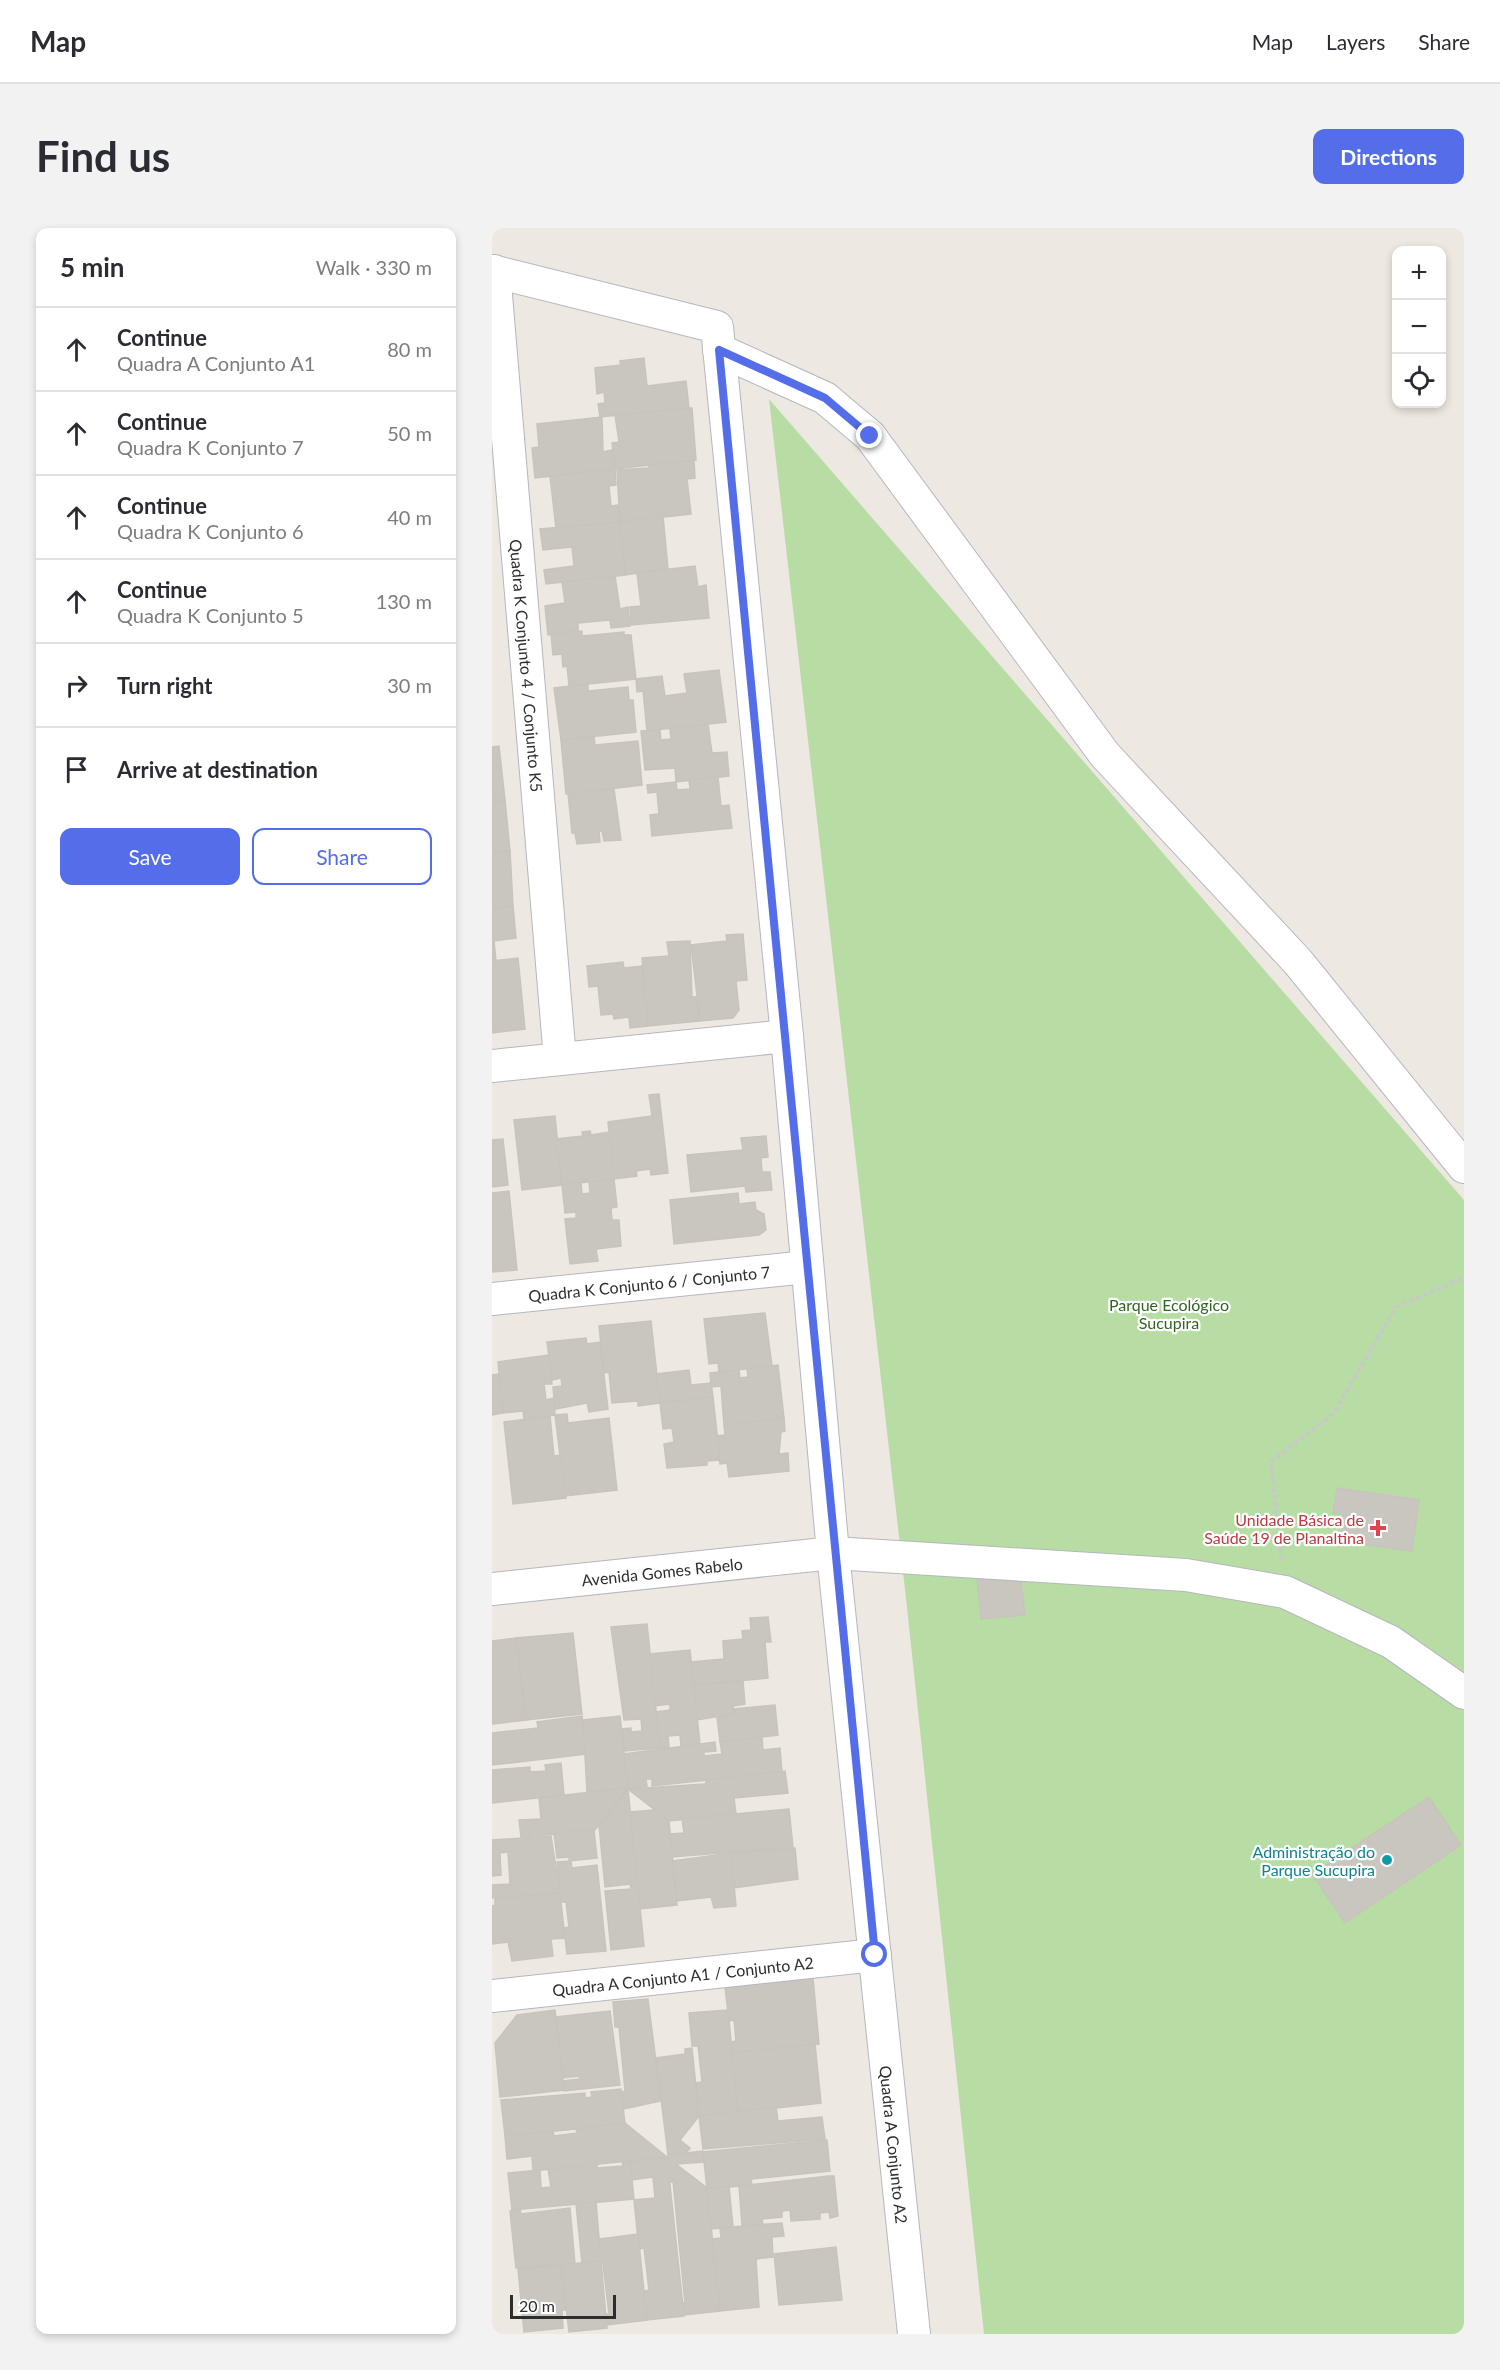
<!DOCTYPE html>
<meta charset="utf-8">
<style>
body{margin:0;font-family:Lato,sans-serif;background:#f2f2f3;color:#2b2b33}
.controls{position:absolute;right:18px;top:18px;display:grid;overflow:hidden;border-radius:12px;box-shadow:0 3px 9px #0003}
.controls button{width:54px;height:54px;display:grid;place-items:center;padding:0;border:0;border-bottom:2px solid #e1e1e2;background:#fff;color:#2b2b33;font:30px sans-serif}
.scale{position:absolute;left:18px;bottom:15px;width:106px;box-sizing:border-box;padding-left:6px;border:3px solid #2d2d2d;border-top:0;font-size:16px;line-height:21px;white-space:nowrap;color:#2d2d2d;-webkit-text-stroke:4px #fff;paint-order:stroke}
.stop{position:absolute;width:18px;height:18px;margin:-14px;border:4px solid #536ee8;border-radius:50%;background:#fff}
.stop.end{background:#536ee8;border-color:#fff;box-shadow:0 2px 6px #0008}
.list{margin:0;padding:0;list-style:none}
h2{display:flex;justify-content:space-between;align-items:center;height:78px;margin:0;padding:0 24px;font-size:26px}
h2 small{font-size:20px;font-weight:400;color:#7c7c81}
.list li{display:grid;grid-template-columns:39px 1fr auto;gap:18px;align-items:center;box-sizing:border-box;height:84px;padding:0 24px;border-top:2px solid #e1e1e2}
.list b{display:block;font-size:22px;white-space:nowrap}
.list p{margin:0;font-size:20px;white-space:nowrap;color:#7c7c81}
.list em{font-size:20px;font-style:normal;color:#7c7c81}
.actions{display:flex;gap:12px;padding:18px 24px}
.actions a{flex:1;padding:14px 0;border:2px solid #536ee8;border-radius:12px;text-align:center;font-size:21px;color:#536ee8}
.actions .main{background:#536ee8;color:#fff}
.icon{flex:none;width:33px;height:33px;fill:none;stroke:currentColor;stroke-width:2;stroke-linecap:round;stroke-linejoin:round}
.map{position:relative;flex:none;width:972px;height:2106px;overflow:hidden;border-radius:12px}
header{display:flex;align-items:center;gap:36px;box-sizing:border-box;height:84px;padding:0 30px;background:#fff;border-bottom:2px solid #e1e1e2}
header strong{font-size:28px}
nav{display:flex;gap:33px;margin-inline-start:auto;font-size:21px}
.intro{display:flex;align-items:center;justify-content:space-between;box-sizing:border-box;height:144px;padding:0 36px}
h1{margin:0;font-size:42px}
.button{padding:15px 27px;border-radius:12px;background:#536ee8;color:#fff;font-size:21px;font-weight:700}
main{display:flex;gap:36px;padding:0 36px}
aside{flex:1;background:#fff;border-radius:12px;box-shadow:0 3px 9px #0003}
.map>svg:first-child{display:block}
.green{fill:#b7dda4}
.building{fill:#c9c6bf;stroke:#c8c4bb;stroke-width:1.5}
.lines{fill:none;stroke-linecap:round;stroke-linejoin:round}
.minor-casing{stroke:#b5b7bf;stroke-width:34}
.path{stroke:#c8c8c8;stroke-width:4;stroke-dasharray:4.5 3;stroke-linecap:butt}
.minor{stroke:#fff;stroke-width:32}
.route{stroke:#536ee8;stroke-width:8}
.health-dot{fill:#e0444e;stroke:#fff;stroke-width:2}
.culture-dot{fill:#0f9aa8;stroke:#fff;stroke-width:2}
.labels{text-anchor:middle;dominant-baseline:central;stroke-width:4.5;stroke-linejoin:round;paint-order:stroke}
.street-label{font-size:16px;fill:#2d2d2d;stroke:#fff}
.park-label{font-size:16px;fill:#306423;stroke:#fff}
.health-label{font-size:16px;fill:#be3a42;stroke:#fff;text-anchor:end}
.culture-label{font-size:16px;fill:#0d838f;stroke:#fff;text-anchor:end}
</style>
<header>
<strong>Map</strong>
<nav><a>Map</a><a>Layers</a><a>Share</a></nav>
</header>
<div class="intro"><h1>Find us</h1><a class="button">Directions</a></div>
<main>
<aside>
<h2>5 min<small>Walk · 330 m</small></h2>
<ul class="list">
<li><svg class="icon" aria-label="ahead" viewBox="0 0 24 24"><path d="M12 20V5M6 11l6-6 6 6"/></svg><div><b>Continue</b><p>Quadra A Conjunto A1</p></div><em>80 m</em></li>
<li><svg class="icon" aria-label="ahead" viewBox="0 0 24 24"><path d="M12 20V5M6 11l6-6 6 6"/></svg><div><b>Continue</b><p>Quadra K Conjunto 7</p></div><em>50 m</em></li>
<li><svg class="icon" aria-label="ahead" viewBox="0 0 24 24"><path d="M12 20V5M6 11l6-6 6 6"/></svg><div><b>Continue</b><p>Quadra K Conjunto 6</p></div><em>40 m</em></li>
<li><svg class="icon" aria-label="ahead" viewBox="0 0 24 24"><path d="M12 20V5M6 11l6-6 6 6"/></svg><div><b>Continue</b><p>Quadra K Conjunto 5</p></div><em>130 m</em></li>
<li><svg class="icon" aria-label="right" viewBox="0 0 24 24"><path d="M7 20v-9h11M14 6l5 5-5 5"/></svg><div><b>Turn right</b></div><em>30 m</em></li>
<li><svg class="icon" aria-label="arrive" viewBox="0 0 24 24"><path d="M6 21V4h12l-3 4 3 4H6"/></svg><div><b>Arrive at destination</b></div></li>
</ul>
<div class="actions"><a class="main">Save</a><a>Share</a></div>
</aside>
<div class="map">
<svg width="972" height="2106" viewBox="0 0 972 2106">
<rect width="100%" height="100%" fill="#ede8e1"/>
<path class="green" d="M277 171 972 972V2106H492L414 1370Z"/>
<g class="building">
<path d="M152 130 155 158 194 153 197 180 108 189 106 176 113 175 112 164 105 166 103 140 129 137 128 133Z"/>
<path d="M200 180 204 232 123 241 120 215 127 214 123 187Z"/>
<path d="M110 189 111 224 120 222 123 241 43 250 40 220 47 219 45 196Z"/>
<path d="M202 232 203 250 195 251 199 286 128 294 125 242 157 240V237Z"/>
<path d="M123 241 124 257 117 258 119 278 126 277 128 294 64 300 58 248Z"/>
<path d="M171 288 176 341 133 347 128 294Z"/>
<path d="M128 294 133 347 54 356 52 342 82 338 80 319 51 322 48 301Z"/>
<path d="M203 338 206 359 214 357 217 390 139 397 138 379 149 378 145 345Z"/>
<path d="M123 348 128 381 136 379 138 398 119 400 118 392 86 395V403L56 407 53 378 73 375 70 354Z"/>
<path d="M90 403V408L132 404V407H139L144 451 77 458 75 438 71 439 70 426 61 427 59 406Z"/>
<path d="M227 442 234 494 155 503 151 463 145 464 144 451 170 448 173 468 195 465 192 446Z"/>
<path d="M96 456V463L136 459 137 472H141L144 504 69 512 62 460Z"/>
<path d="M216 496 220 525 235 524 237 548 184 554 183 540 153 542 149 503 168 502 169 512 179 511 178 501Z"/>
<path d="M102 509 103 517 146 513 150 557 74 566 69 512Z"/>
<path d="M7 518 13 572 0 573V519Z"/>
<path d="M226 549 229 578 237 577 240 600 160 608 158 587 167 586 165 564 156 565 155 557 184 554 185 562 198 561 197 552Z"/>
<path d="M122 561 129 612 112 613 110 603H107L108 614 85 616 83 605H80L76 565Z"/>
<path d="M13 572 18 623 0 625V573Z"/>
<path d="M18 623 21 678 0 680V625Z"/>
<path d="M21 678 24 710 2 713 4 733H0V680Z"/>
<path d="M251 706 255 752 244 753 247 782 241 790 208 793 199 717 235 713 234 707Z"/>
<path d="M198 713 200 769H205L207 793 156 798 150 730 177 728 175 714Z"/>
<path d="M26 730 33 801 0 805V733Z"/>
<path d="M131 734 132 740 150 738 156 798 138 800 137 789 122 791 121 786 109 787 106 758 97 759 95 738Z"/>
<path d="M167 866 176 945 159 947 158 941 144 943 145 948 122 951 116 894 160 888 157 867Z"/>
<path d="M63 888 70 957 30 962 22 892Z"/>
<path d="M98 903 99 907 117 904 122 951 70 957 64 911 91 908 90 904Z"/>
<path d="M274 908 276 929 269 930 270 944H278L280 962 254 964 253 958 199 964 195 927 251 922 249 910Z"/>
<path d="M11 911 16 957 0 959V912Z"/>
<path d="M122 951 125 979 119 980 120 992H127L129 1018 104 1021 106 1033 78 1036 73 991 84 990V984L73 985 70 957 89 955 90 966 98 965 97 954Z"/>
<path d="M17 963 25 1042 0 1044V965Z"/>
<path d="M246 965 247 976 263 974 264 982 272 986 274 1002 267 1007 182 1016 178 972Z"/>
<path d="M273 1085 280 1138 227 1144 226 1135 217 1136 212 1091Z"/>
<path d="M159 1093 168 1175 146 1178V1173L120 1175 117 1144 112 1145 107 1098Z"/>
<path d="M94 1110 95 1116 108 1114 116 1181 97 1184 95 1175 63 1181 61 1159 70 1158 69 1150 60 1152 55 1114Z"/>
<path d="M57 1127 60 1156H52L54 1172 62 1170 63 1187 32 1191 31 1183 11 1185 6 1134Z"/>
<path d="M286 1137 292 1190 232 1197 229 1158 219 1159 218 1145 247 1142 248 1150 256 1149 255 1141Z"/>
<path d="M197 1142 199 1157 219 1155 221 1169 168 1175 164 1146Z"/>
<path d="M7 1146 11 1185 0 1187V1147Z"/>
<path d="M221 1169 228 1232 215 1233V1237L175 1240 172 1216 182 1214 180 1200 171 1201 168 1175Z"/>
<path d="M75 1186 76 1195 117 1190 125 1262 73 1268 63 1187Z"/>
<path d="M58 1188 62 1228 69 1227 74 1270 21 1276 12 1194Z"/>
<path d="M292 1190 293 1203 289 1204 287 1226 296 1225 297 1243 237 1249 235 1235 228 1236 225 1208 233 1207 232 1197Z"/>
<path d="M845 1260 927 1272 920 1323 847 1313 851 1286 841 1285Z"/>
<path d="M528 1345 533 1387 489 1391 485 1350Z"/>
<path d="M276 1389 279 1414H273L276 1450 202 1457 199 1434 232 1431 231 1413 251 1411 250 1403 259 1402 258 1390Z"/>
<path d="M155 1396 168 1520 132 1523 130 1501 139 1500V1504L150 1503 149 1491 132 1492 119 1399Z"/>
<path d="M81 1405 90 1486 34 1492 24 1410Z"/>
<path d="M24 1410 34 1492 0 1496V1413Z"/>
<path d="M198 1422 208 1516 189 1518 188 1507 176 1508 177 1519 168 1520 164 1484 178 1482V1476L163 1478 158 1426Z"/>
<path d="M251 1453 253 1476 241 1478 242 1486 205 1492 202 1457Z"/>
<path d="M283 1477 286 1507 228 1514 225 1489 243 1486 242 1481Z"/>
<path d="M90 1488 94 1526 0 1537V1505L46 1500 45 1494Z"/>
<path d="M128 1488 136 1560 95 1564 91 1492Z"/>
<path d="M270 1509 271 1522 288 1520 290 1544 160 1558V1551H154L155 1558 136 1561 132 1526 223 1514 224 1523 212 1524V1528L230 1526 228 1514Z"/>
<path d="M69 1535 72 1567 0 1575V1542L38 1539V1544L54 1543 53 1537Z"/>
<path d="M293 1543 296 1565 242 1570 244 1586 177 1593 136 1561 213 1556 215 1552Z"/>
<path d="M136 1560 102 1603 29 1609 27 1592 49 1591 47 1570Z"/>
<path d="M136 1561 152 1718 119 1722 113 1663 139 1661 138 1656 113 1659 107 1597Z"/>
<path d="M937 1569 969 1617 853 1695 820 1646Z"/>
<path d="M297 1581 301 1619 180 1629 178 1606 192 1605 190 1591Z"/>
<path d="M162 1582 177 1593 185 1677 148 1681 138 1584Z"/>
<path d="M102 1602 105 1630 77 1633V1629L65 1630 62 1605Z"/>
<path d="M59 1608 68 1665 0 1670V1657L18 1656 16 1624 8 1625 9 1647 0 1648V1612Z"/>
<path d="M303 1620 306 1651 242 1660 239 1625Z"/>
<path d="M239 1625 244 1678 222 1680 219 1669 185 1673 181 1633Z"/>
<path d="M79 1633 80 1640 105 1637 114 1723 75 1726 72 1700 77 1699 74 1674H69L65 1634Z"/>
<path d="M68 1665 73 1710 59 1711 61 1728 20 1733 16 1714 0 1716V1678L3 1677V1670Z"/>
<path d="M321 1750 327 1816 240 1825 239 1814 244 1813 242 1792 237 1793 233 1759Z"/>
<path d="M156 1771 169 1873 131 1881 129 1864 133 1863 127 1799H123L121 1774Z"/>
<path d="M63 1782 72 1862 8 1869 3 1815 25 1787Z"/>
<path d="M236 1782 246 1884 207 1888 204 1855 210 1854 206 1818H200L197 1785Z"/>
<path d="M118 1783 128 1857 72 1863 71 1853 88 1851 87 1848 71 1850 64 1789Z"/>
<path d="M323 1816 329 1875 246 1884 240 1825Z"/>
<path d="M200 1820 207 1888 188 1912 198 1920 194 1925 176 1927 164 1830 193 1826V1821Z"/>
<path d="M129 1861 133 1896 13 1908 9 1872 93 1865V1870L100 1869 99 1864Z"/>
<path d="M284 1879 286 1893 330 1889 333 1911 211 1921 207 1888Z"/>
<path d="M133 1895 175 1929 41 1943 40 1928 15 1931 13 1908 61 1903 62 1908 85 1905 84 1901Z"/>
<path d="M335 1912 338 1943 259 1951 260 1957 215 1961 211 1924Z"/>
<path d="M211 1923 212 1934 184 1936 215 1960 228 2083 192 2087 190 2075H193L181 1953 179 1954 176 1927Z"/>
<path d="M175 1929 192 2088 155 2092 152 2063 157 2062 152 2020 147 2021 142 1972 163 1970 161 1949 140 1952 138 1933Z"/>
<path d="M130 1933H138L142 1971 20 1982 16 1945 48 1942 49 1960 59 1959 56 1941 105 1936V1940L131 1938Z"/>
<path d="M337 1948H342L346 1988 338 1990 337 1984 328 1985V1991L299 1993 298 1982 290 1983V1989L270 1991 271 1996 250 1998 247 1958Z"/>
<path d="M237 1958 241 1999 219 2001 215 1961Z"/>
<path d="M104 1974 109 2033 90 2035 84 1976Z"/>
<path d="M78 1980 83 2036 24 2040 18 1983 28 1981 29 1986Z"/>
<path d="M290 1995 292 2008 280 2009 281 2029 264 2031 267 2079 228 2083 220 2011 229 2010 228 2000Z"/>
<path d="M146 2006 155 2092 115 2097 114 2086H117L108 2011Z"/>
<path d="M344 2019 350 2072 287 2077 282 2026Z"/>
<path d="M109 2033 115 2100 77 2104 69 2037Z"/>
<path d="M69 2037 74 2082H70L71 2100 32 2104 26 2041Z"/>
</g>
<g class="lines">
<g class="minor-casing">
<g id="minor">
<path id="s1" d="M0 43 225 99 295 808 341 1325 422 2106"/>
<path id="s2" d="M2 43 68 831"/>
<path d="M227 122 333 170 378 208 613 527 806 734 972 939"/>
<path d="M0 838 295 808"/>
<path id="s3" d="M0 1071 315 1039"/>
<path id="s4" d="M0 1361 341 1325 694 1347 793 1364 899 1414 972 1465"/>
<path id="s5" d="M0 1768 383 1727"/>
</g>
</g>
<path class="path" d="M789 1331 779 1233 841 1186 904 1079 972 1050"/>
<use href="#minor" class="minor"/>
</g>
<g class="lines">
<path class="route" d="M378 208 333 170 227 122C280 657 327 1192 383 1727"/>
</g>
<path class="health-dot" d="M883 1291h6v6h6v6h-6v6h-6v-6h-6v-6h6z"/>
<circle class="culture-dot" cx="895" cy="1632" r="6"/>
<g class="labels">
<g class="street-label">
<text stroke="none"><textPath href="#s2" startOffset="396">Quadra K Conjunto 4 / Conjunto K5</textPath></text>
<text stroke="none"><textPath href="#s3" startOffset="158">Quadra K Conjunto 6 / Conjunto 7</textPath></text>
<text stroke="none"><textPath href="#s4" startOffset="171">Avenida Gomes Rabelo</textPath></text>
<text stroke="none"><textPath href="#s5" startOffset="192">Quadra A Conjunto A1 / Conjunto A2</textPath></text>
<text stroke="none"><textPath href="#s1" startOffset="2058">Quadra A Conjunto A2</textPath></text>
</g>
<g class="park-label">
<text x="677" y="1076">Parque Ecológico<tspan x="677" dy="18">Sucupira</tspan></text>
</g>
<g class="health-label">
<text x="872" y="1291">Unidade Básica de<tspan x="872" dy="18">Saúde 19 de Planaltina</tspan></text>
</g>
<g class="culture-label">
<text x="883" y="1623">Administração do<tspan x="883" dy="18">Parque Sucupira</tspan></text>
</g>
</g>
</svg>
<div class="controls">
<button>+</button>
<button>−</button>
<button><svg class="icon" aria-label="locate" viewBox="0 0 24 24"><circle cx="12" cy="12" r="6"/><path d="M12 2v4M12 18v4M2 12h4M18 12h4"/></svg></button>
</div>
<div class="scale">20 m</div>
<div class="stop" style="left:383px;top:1727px"></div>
<div class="stop end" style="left:378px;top:208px"></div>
</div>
</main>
